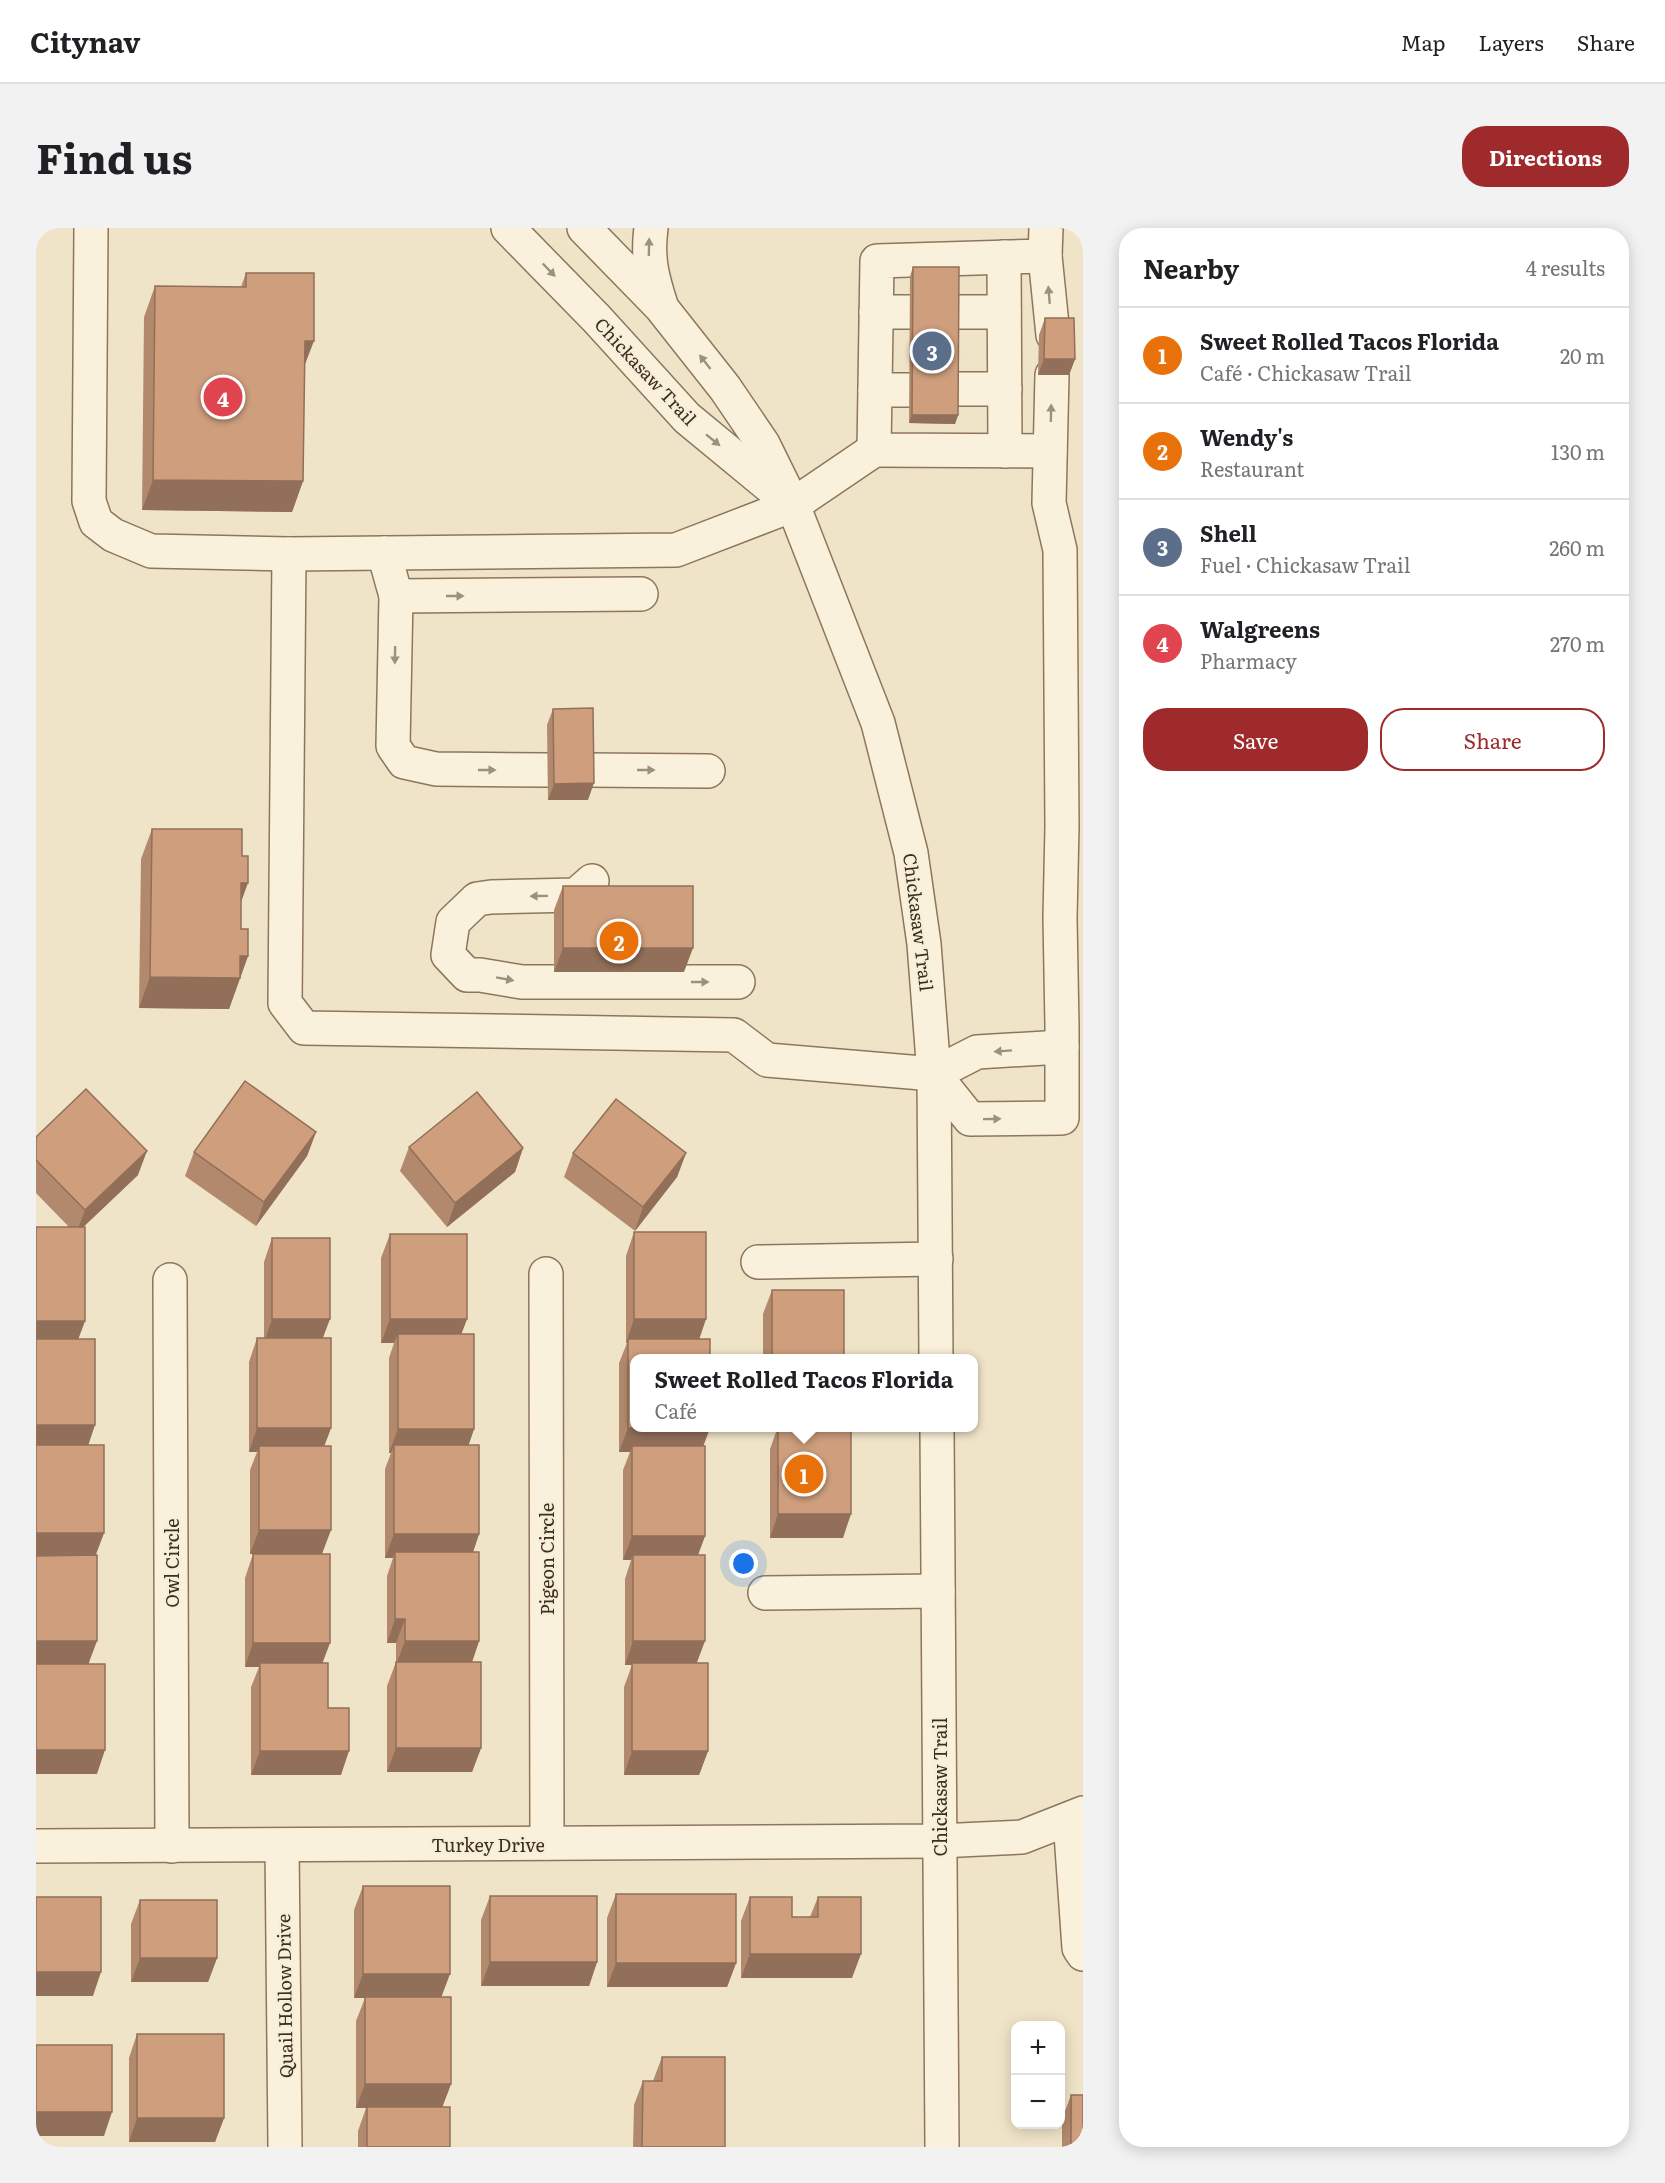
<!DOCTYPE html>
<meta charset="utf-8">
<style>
body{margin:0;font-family:Literata,serif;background:#f2f2f2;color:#202124}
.controls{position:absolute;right:18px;bottom:18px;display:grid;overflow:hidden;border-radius:12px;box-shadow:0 3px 15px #0003}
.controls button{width:54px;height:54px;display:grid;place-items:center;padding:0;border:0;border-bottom:2px solid #e0e0e0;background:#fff;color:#202124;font:30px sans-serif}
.you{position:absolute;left:708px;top:1336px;width:21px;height:21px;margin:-15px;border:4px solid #fff;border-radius:50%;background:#1a73e8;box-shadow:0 0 0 9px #1a73e833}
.badge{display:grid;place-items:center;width:39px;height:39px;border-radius:50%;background:#9e2a2b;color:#fff;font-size:20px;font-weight:700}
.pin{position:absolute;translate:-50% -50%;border:3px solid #fff;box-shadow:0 2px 6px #0006}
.popup{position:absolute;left:594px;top:1126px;width:348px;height:78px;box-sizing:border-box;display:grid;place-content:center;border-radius:12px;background:#fff;filter:drop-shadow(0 2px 4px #0005);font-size:20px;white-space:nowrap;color:#757577}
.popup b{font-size:22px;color:#202124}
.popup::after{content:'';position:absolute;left:50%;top:100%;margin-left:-12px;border:12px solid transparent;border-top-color:#fff}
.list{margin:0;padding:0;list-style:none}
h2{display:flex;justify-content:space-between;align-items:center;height:78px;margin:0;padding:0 24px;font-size:26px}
h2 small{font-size:20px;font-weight:400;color:#757577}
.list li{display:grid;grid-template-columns:39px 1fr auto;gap:18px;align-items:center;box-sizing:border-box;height:96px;padding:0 24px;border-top:2px solid #e0e0e0}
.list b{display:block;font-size:22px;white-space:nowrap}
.list p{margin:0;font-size:20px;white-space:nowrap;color:#757577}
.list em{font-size:20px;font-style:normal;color:#757577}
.actions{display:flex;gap:12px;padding:18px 24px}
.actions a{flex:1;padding:14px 0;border:2px solid #9e2a2b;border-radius:24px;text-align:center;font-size:21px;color:#9e2a2b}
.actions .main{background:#9e2a2b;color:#fff}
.map{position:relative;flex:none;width:1047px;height:1919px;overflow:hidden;border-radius:24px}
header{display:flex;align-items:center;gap:36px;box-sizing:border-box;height:84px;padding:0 30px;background:#fff;border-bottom:2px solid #e0e0e0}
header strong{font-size:28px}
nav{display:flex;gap:33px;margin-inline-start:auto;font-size:21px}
.intro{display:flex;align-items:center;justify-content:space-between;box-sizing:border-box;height:144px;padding:0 36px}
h1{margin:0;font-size:42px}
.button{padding:15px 27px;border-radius:24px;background:#9e2a2b;color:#fff;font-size:21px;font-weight:700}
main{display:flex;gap:36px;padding:0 36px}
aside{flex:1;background:#fff;border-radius:24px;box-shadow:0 3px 15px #0003}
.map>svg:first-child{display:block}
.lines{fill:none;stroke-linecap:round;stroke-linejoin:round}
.minor-casing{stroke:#8d765c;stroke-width:36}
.minor{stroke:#faf1dc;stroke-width:33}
.wall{fill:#b2896c}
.shaded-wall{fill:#916f58}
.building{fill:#cf9f7d;stroke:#916f58;stroke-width:1.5}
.oneway{fill:#9c907e}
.labels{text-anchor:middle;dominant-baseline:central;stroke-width:4.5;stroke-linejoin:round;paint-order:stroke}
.street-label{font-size:18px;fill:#3d2e20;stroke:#f7eed8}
</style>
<header>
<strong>Citynav</strong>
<nav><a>Map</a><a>Layers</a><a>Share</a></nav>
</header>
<div class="intro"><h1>Find us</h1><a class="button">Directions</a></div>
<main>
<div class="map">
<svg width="1047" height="1919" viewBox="0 0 1047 1919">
<rect width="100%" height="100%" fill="#f0e4c8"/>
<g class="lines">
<g class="minor-casing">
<g id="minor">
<path d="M55 0 53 273 60 294 77 307 115 323 253 326 640 322 757 277 838 222"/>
<path d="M472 0 561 91 651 190 748 270"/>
<path d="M548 0 625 79 689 160 727 216 757 277 842 495 875 625 888 716 898 846 900 1130"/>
<path d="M615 0C611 30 616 49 625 77"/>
<path d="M1010 0 1009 28 841 33 838 222 1014 223"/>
<path d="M1009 28 1017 107"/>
<path d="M968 29 969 223"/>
<path d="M840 84H874"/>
<path d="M920 84H968"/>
<path d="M919 161H969"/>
<path d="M839 162H873"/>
<path d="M348 325 360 368 357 518 368 534 400 541 512 542"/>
<path d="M253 326 249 775 268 800 698 807 731 832 898 846 941 824 1026 819"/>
<path d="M360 368 605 366"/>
<path d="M551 542 672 543"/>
<path d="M556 653 540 667 455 669 441 671 417 694 412 727 431 747H444L486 754H702"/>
<path d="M898 846 934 891 1026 890V798L1024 690 1026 598 1024 322 1013 275 1016 147"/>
<path d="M722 1034 900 1031"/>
<path d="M510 1046 511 1615"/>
<path d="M134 1052 136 1618"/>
<path d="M901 1200 906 1919"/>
<path d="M729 1365 902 1363"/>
<path d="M1034 1591 1043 1720 1047 1726"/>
<path d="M246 1617 249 1919"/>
<path d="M0 1618 903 1613 986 1609 1047 1585"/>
</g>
</g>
<use href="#minor" class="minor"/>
</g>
<g class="wall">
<path d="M877 39 922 187 919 196 873 195 874 48Z"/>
<path d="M210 45 268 138 267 253 256 284 106 282 108 89 119 58 205 59Z"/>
<path d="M1009 90 1039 131 1033 147H1002L1003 107Z"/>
<path d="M517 481 552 572H512L511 497Z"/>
<path d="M116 601 205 673V701L212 728 193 781 103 780 105 631Z"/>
<path d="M527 658 648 744H518V682Z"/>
<path d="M280 904 271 928 220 998 149 948 158 924Z"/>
<path d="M0 909 102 947 47 999 49 1093 42 1111 52 1217 68 1305 59 1327 53 1436 61 1546H0L33 999 0 965Z"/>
<path d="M373 919 487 920 479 944 411 999 364 943Z"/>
<path d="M537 925H650L641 949 599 1003 528 949Z"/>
<path d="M598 1004 663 1111 674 1200 667 1218 669 1308 662 1327 661 1435 672 1523 663 1547H588V1459L596 1437H589V1351L595 1332H587V1242L594 1224H583V1135L591 1115H590V1028Z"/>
<path d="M354 1006 431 1091 425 1106 438 1201 432 1217 443 1306 437 1324 443 1413 436 1434 445 1520 436 1544H351V1458L360 1434V1415H351V1348L357 1330H349V1241L355 1225H353V1130L358 1115H345V1030Z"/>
<path d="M236 1010 287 1110 295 1200 288 1218 286 1326V1435L292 1480 305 1547H215V1459L223 1439H209V1350L217 1326H230H214V1242L221 1224H213V1134L221 1110H228V1034Z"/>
<path d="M736 1062 808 1131H727V1086Z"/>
<path d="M727 1200H815L807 1310H734V1221L740 1204H727Z"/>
<path d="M327 1658 405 1769 415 1856 406 1879 414 1919H322V1903L330 1880H320V1793L329 1770H318V1682Z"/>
<path d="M580 1666 700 1735 691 1759H571V1690Z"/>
<path d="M454 1668 561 1734 553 1758H445V1692Z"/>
<path d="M714 1669 756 1689H774L782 1669 816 1750H705V1693Z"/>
<path d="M104 1672 181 1730 172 1754H95V1696Z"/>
<path d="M101 1806 188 1890 179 1914H93V1830Z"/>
<path d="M626 1829 689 1919H597L598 1877 607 1853H617Z"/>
<path d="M1035 1867 1047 1919H1026V1891Z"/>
</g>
<g class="shaded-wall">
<path d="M269 113H278L266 144Z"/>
<path d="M1008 131H1039L1033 147H1002Z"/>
<path d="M876 187H922L919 196 873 195Z"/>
<path d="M117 252 267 253 256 284 106 282Z"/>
<path d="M558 555 552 572H512L518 556Z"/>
<path d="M205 655H212L201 685Z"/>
<path d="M527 720H657L648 744H518Z"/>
<path d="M204 728H212L193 781 103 780 114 749Z"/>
<path d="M280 904 271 928 220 998 228 974Z"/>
<path d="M487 920 479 944 411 999 419 975Z"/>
<path d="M111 923 102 947 40 1006 49 982Z"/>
<path d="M650 925 641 949 599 1003 607 979Z"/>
<path d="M236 1091H294L285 1115H228Z"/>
<path d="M354 1091H431L422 1115 362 1106 358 1115H345Z"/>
<path d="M598 1091H670L662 1115 592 1111 591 1115H590Z"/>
<path d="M0 1093H49L40 1117H0Z"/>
<path d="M0 1197H59L51 1221H0Z"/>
<path d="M221 1200H295L286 1224 223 1218 221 1224H213Z"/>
<path d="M592 1200H674L665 1224 596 1218 594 1224H583Z"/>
<path d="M729 1200H742L740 1204H727Z"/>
<path d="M362 1201H438L430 1225 358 1217 355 1225H353Z"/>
<path d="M742 1286H815L807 1310H734Z"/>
<path d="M223 1302H295L286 1326H214Z"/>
<path d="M0 1305H68L59 1329H0Z"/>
<path d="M358 1306H443L435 1330 359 1324 357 1330H349Z"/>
<path d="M596 1308H669L660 1332 597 1327 595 1332H587Z"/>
<path d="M359 1391H369L360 1415H351Z"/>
<path d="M0 1413H61L52 1437H0Z"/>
<path d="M369 1413H443L435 1437H360Z"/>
<path d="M597 1413H669L660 1437H589Z"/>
<path d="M217 1415H294L285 1439 224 1435 223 1439H209Z"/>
<path d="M360 1520H445L436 1544H351Z"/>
<path d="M0 1522H69L61 1546H0Z"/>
<path d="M224 1523H313L305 1547H215Z"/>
<path d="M596 1523H672L663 1547H588Z"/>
<path d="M714 1726H825L816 1750H705Z"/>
<path d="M104 1730H181L172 1754H95Z"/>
<path d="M454 1734H561L553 1758H445Z"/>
<path d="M580 1735H700L691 1759H571Z"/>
<path d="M0 1744H65L57 1768H0Z"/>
<path d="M327 1746H414L405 1770H318Z"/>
<path d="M329 1856H415L406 1880H320Z"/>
<path d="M0 1884H76L68 1908H0Z"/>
<path d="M101 1890H188L179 1914H93Z"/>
<path d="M1035 1917H1047V1919H1034Z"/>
</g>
<g class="building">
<path d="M877 39H923L922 187H876Z"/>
<path d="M210 45H278V113H269L267 253 117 252 119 58 210 59Z"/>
<path d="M1009 90H1038L1039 131H1008Z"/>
<path d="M557 480 558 555 518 556 517 481Z"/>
<path d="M116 601H206V628H212V655H205V701H212V728H204V750L114 749Z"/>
<rect x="527" y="658" width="130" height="62"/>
<path d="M209 853 280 904 228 974 158 924Z"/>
<path d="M50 861 111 923 49 982 0 932V909Z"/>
<path d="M441 864 487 920 419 975 373 919Z"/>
<path d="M580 871 650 925 607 979 537 925Z"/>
<rect x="0" y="999" width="49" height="94"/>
<rect x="598" y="1004" width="72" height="87"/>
<rect x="354" y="1006" width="77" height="85"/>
<rect x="236" y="1010" width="58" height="81"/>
<rect x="736" y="1062" width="72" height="69"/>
<rect x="362" y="1106" width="76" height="95"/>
<rect x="221" y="1110" width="74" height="90"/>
<rect x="0" y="1111" width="59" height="86"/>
<path d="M592 1111H674V1131H598V1200H674H592Z"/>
<rect x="742" y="1200" width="73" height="86"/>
<rect x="0" y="1217" width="68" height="88"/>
<rect x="358" y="1217" width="85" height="89"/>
<rect x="223" y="1218" width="72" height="84"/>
<rect x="596" y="1218" width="73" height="90"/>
<path d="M359 1324H443V1413H369V1391H359Z"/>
<rect x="217" y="1326" width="77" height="89"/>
<path d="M61 1327V1413H0V1328Z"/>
<rect x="597" y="1327" width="72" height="86"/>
<rect x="360" y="1434" width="85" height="86"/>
<path d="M224 1435H292V1480H313V1523H224Z"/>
<rect x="596" y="1435" width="76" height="88"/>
<rect x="0" y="1436" width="69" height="86"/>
<rect x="327" y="1658" width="87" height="88"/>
<rect x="580" y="1666" width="120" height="69"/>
<rect x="454" y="1668" width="107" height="66"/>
<rect x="0" y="1669" width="65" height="75"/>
<path d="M714 1669H756V1689H782V1669H825V1726H714Z"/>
<rect x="104" y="1672" width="77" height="58"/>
<rect x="329" y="1769" width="86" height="87"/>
<rect x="101" y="1806" width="87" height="84"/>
<rect x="0" y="1817" width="76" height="67"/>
<path d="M626 1829H689V1919H606L607 1853H626Z"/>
<rect x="1035" y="1867" width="12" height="50"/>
<rect x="331" y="1879" width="83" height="40"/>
</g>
<defs><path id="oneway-solid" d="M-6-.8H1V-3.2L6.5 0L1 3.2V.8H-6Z" transform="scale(1.5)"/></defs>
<g class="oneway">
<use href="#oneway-solid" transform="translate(613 19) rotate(-89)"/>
<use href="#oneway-solid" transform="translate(513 42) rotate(46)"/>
<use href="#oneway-solid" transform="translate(1013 67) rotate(-95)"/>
<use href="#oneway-solid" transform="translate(669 134) rotate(-128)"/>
<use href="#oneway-solid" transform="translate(1015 185) rotate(-89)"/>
<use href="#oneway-solid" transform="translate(677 212) rotate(39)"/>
<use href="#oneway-solid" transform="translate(419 368)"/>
<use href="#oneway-solid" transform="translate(359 427) rotate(91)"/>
<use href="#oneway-solid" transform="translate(451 542)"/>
<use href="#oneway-solid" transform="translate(610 542)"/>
<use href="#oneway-solid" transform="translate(503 668) rotate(179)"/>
<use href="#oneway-solid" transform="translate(469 751) rotate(10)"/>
<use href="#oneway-solid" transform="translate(664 754)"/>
<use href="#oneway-solid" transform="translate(967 823) rotate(176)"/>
<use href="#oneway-solid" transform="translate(956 891) rotate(-1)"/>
</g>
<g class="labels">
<g class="street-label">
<text transform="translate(610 143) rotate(47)">Chickasaw Trail</text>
<text transform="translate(883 694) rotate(83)">Chickasaw Trail</text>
<text transform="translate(510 1331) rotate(-90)">Pigeon Circle</text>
<text transform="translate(135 1335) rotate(-90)">Owl Circle</text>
<text transform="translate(903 1559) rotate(-90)">Chickasaw Trail</text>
<text x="452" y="1616">Turkey Drive</text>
<text transform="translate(248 1768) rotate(-91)">Quail Hollow Drive</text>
</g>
</g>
</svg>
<div class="controls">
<button>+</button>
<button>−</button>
</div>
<div class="you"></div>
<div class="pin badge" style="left:768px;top:1246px;background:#e8710a">1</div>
<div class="popup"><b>Sweet Rolled Tacos Florida</b>Café</div>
<div class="pin badge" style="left:583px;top:713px;background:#e8710a">2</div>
<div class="pin badge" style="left:896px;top:123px;background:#5c6f8a">3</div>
<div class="pin badge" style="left:187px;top:169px;background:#e0444e">4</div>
</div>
<aside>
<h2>Nearby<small>4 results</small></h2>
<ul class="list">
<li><span class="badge" style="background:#e8710a">1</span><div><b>Sweet Rolled Tacos Florida</b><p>Café · Chickasaw Trail</p></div><em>20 m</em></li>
<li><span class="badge" style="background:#e8710a">2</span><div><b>Wendy's</b><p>Restaurant</p></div><em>130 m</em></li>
<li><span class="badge" style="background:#5c6f8a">3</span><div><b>Shell</b><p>Fuel · Chickasaw Trail</p></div><em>260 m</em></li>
<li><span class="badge" style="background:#e0444e">4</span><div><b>Walgreens</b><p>Pharmacy</p></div><em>270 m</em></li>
</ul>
<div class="actions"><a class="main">Save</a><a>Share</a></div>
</aside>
</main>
